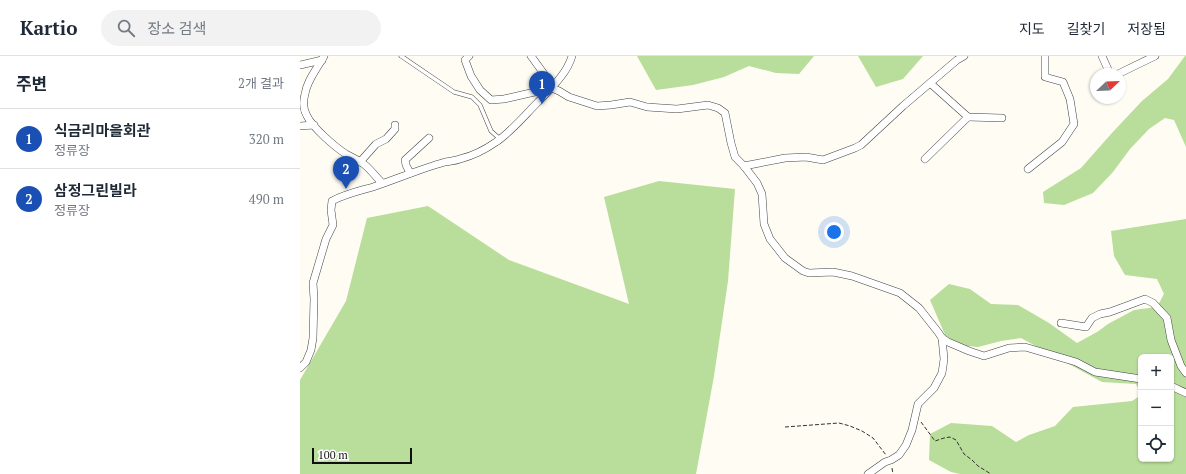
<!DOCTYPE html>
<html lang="ko">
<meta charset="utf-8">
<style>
body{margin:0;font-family:"PT Serif","Noto Sans KR",serif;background:#f2f2f3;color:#1f2937}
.controls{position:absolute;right:12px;bottom:12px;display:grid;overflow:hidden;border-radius:6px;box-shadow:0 1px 3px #0004}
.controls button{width:36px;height:36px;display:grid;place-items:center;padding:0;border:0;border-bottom:1px solid #e0e1e3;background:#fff;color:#1f2937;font:20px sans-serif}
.compass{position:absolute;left:790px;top:12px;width:36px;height:36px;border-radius:50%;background:#fff;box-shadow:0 1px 3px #0004;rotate:67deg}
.scale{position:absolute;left:12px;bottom:10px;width:100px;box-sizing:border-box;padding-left:4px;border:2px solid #101010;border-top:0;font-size:11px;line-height:14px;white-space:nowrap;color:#101010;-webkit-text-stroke:3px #fff;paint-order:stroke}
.you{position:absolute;left:534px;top:176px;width:14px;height:14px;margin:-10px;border:3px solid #fff;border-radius:50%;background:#1a73e8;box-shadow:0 0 0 6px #1a73e833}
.badge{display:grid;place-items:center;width:26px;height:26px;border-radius:50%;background:#c5232f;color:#fff;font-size:13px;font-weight:700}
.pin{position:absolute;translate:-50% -33px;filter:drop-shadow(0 1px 2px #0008)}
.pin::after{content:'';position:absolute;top:21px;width:14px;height:12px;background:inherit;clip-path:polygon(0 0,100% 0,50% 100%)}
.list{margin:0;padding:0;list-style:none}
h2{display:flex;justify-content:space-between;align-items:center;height:52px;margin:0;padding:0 16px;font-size:17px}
h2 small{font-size:13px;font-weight:400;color:#747a83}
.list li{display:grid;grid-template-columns:26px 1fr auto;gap:12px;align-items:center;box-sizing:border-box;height:60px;padding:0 16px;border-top:1px solid #e0e1e3}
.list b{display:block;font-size:15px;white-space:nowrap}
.list p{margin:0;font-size:13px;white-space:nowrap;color:#747a83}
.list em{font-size:13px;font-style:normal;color:#747a83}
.icon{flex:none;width:22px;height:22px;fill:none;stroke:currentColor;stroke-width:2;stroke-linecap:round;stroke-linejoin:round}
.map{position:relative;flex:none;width:886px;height:418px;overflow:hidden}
header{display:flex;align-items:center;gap:24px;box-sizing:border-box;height:56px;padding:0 20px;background:#fff;border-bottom:1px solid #e0e1e3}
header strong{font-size:19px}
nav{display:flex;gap:22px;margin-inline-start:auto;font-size:14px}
.search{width:280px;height:36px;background:#f2f2f3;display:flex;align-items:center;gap:10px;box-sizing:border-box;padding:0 14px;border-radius:22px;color:#747a83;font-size:15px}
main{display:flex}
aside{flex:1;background:#fff}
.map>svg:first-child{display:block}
.forest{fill:#b9dd9a}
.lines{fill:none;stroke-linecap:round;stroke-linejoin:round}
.lane-casing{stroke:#434343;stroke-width:4.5}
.street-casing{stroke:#434343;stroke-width:8}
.path{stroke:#323232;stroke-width:1;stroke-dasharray:4 2;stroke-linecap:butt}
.lane{stroke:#fff;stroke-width:3.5}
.street{stroke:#fff;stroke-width:7}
</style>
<header>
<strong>Kartio</strong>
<div class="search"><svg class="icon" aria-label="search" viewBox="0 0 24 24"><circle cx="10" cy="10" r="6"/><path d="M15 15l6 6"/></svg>장소 검색</div>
<nav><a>지도</a><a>길찾기</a><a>저장됨</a></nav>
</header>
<main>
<aside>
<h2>주변<small>2개 결과</small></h2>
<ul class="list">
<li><span class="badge" style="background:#1a4fb4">1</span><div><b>식금리마을회관</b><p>정류장</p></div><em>320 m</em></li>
<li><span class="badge" style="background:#1a4fb4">2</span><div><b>삼정그린빌라</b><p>정류장</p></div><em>490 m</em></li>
</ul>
</aside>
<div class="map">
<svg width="886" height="418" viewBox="0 0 886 418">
<rect width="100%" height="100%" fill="#fffcf4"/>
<g class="forest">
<path d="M337 0H514L499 18 476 17 449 10 424 21 393 29 356 34Z"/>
<path d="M558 0H623L603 23 576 31Z"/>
<path d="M885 0H886V91L874 64 865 62 849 73 830 93 813 116 793 137 764 149 744 147 743 136 781 112 811 78 842 45 868 23Z"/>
<path d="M359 125 435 133 428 225 414 320 396 418H0V324L46 245 67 162 128 150 209 204 329 248 304 141Z"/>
<path d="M886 163V418H660L651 416 629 404 630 378 651 367 692 370 716 386 729 379 755 370 773 351 832 345 841 339V403H871V301H841V337L836 328 802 326 721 282 701 285 678 291 656 289 646 281 630 244 649 228 670 233 691 248 718 249 749 267 777 287 797 276 808 268 834 254 857 251 864 238 857 223 825 219 814 200 811 175Z"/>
</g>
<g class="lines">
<g class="lane-casing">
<path id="lane" d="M101 0 154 36 172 41 180 49 191 75 200 83"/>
</g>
<g class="street-casing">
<g id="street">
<path d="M24 0C17 13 7 24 5 38 3 45 3 53 7 60 13 72 35 91 46 98 53 102 59 104 65 109 71 114 76 121 82 127"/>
<path d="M169 0 165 4 171 20 180 34 191 44 204 43 252 32 259 35 269 41 297 50 311 49 330 46 347 51 377 53 408 49 418 52 425 57 431 87 435 101 444 110 457 127 462 138 464 168 470 183 485 202 503 215 509 217 533 216 552 220 600 237 619 252 638 276 642 282 644 303 642 317 634 332 618 348 612 374 606 389 599 399 591 404 585 406 568 418"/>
<path d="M231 0 247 22 252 32"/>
<path d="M802 0 810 18"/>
<path d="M0 9 22 4"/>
<path d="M818 18 855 0"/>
<path d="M630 27 668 61 702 62"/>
<path d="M0 70 14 69"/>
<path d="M625 103 668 61"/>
<path d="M60 106 76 88 86 83 95 73V69"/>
<path d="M444 110 485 102 506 101 523 104 555 92 561 89 603 50 657 4 664 0"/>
<path d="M728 113 762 86 774 68 770 43 763 26 745 21V0"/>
<path d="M110 117 106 109 105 104 129 82"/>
<path d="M761 267 786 271 792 262 800 258 810 256 845 243 853 247 867 262 871 284 881 310 886 317"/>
<path d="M642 282 648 286 669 295 684 300 709 292 725 291 776 306 795 316 841 323"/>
<path d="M0 312 6 306 11 294 13 282 14 243 13 227 26 183 33 169 31 154 32 145C45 138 59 135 73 131 97 123 120 113 145 106 150 105 155 105 160 103 172 100 186 93 196 86 210 77 225 59 238 46 250 33 267 18 272 0"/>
<path d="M871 330 886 337"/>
</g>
</g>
<g class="path">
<path d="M621 366 635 385 644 382 650 381 656 384 664 398 672 404 678 410 691 418"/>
<path d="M485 371 539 367 550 370 562 375 573 382 586 399"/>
<path d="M592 412 593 418"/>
</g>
<use href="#lane" class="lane"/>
<use href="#street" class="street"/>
</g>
</svg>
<div class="controls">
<button>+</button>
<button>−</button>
<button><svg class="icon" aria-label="locate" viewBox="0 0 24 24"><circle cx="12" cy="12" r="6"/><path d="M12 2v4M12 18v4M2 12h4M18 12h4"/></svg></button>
</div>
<svg class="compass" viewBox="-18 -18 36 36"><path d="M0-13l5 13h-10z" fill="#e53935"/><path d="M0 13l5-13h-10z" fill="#747a83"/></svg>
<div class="scale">100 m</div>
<div class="you"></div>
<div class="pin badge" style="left:242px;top:48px;background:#1a4fb4">1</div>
<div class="pin badge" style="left:46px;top:133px;background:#1a4fb4">2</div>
</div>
</main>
